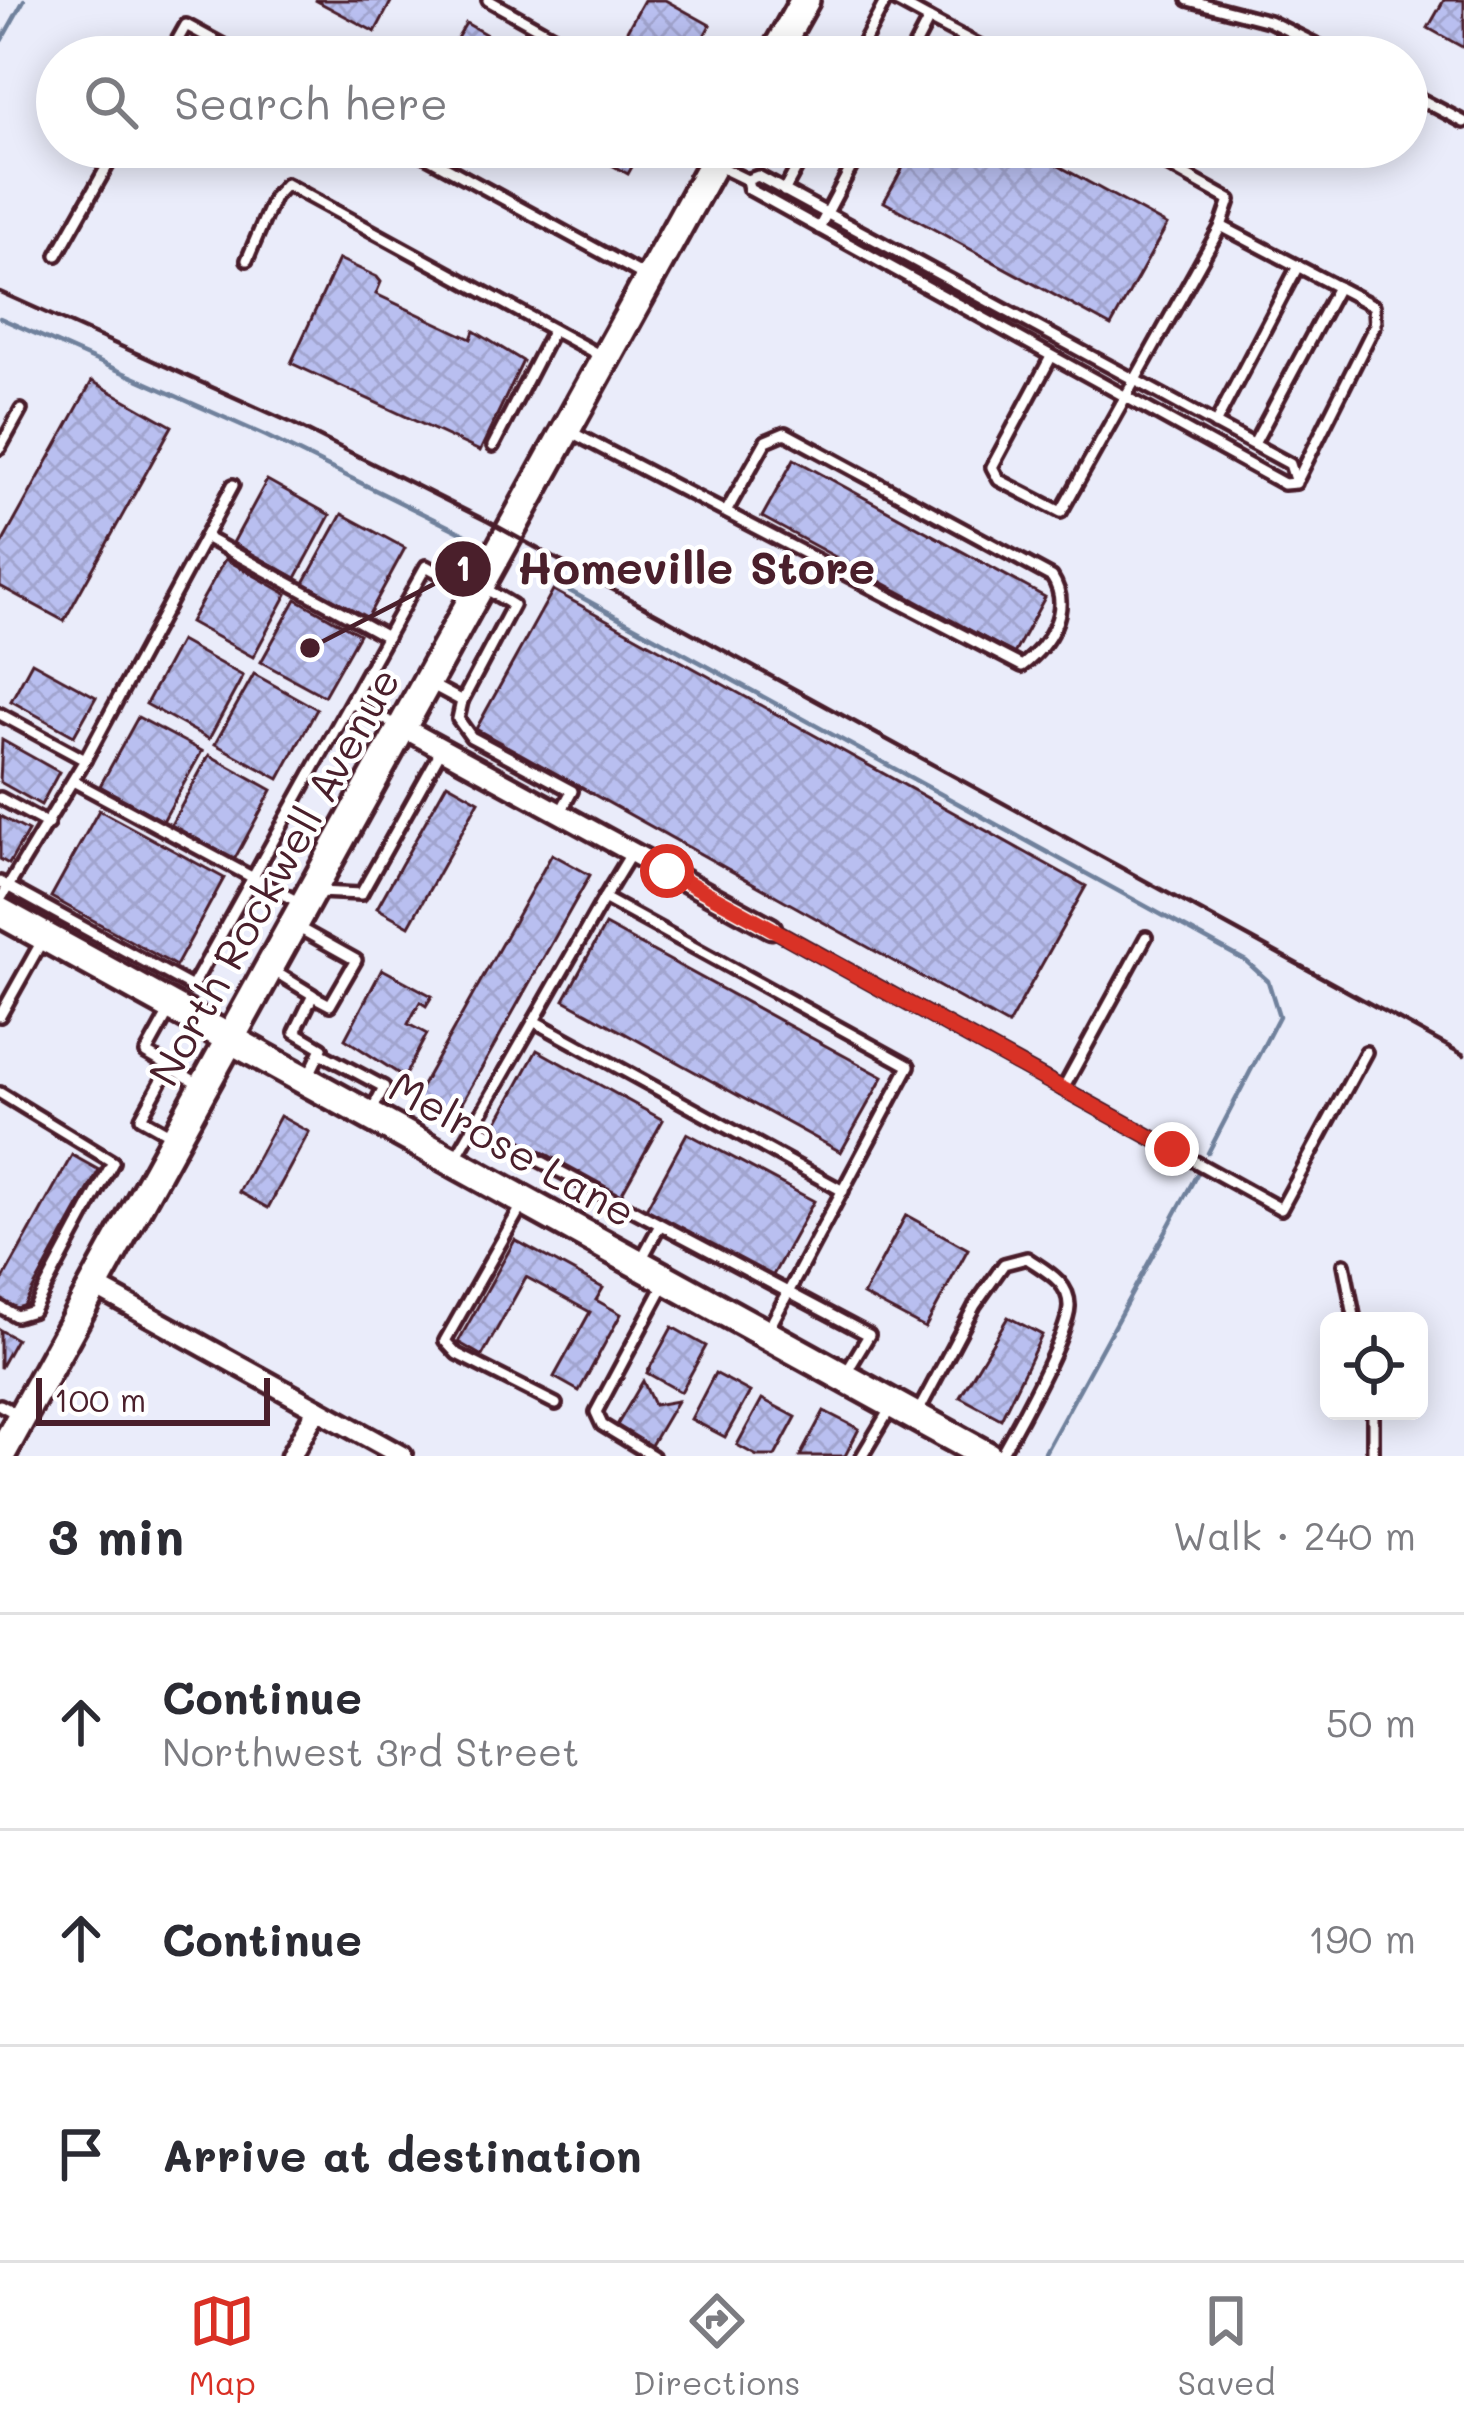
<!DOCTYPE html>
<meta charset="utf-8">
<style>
body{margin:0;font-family:Mali,sans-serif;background:#f7f7f7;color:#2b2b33}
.controls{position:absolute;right:36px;bottom:36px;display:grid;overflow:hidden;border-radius:18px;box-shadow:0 6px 30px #0003}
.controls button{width:108px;height:108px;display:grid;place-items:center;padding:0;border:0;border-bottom:3px solid #e1e1e2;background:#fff;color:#2b2b33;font:60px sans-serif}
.scale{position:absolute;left:36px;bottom:30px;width:234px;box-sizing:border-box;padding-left:12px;border:6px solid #4a1f2b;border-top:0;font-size:33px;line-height:42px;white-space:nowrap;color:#4a1f2b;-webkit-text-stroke:9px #fff;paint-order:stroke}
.stop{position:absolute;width:36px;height:36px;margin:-27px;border:9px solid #d93025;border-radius:50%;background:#fff}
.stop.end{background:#d93025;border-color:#fff;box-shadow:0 3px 12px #0008}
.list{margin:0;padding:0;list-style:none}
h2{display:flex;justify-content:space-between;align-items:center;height:156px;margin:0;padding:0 48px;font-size:51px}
h2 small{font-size:39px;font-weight:400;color:#7c7c81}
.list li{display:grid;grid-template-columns:78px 1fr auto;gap:36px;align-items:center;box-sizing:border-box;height:216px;padding:0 48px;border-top:3px solid #e1e1e2}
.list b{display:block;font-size:45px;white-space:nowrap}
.list p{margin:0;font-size:39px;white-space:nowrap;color:#7c7c81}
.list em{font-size:39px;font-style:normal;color:#7c7c81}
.icon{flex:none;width:66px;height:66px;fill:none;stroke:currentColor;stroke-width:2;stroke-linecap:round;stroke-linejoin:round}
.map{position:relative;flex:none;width:1464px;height:1456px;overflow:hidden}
.search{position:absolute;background:#fff;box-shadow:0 6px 30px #0003;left:36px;right:36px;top:36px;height:132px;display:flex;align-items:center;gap:30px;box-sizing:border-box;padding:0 42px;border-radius:66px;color:#7c7c81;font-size:45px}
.sheet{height:804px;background:#fff}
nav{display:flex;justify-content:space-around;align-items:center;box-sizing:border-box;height:168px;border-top:3px solid #e1e1e2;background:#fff;font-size:33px;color:#7c7c81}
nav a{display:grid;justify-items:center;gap:6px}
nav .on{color:#d93025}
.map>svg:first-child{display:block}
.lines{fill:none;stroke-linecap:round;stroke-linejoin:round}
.stream{stroke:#6f819c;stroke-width:4.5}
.building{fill:url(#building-cross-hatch);stroke:#4a1f2b;stroke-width:3}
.lane-casing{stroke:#4a1f2b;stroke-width:18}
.street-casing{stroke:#4a1f2b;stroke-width:27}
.secondary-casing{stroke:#4a1f2b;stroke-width:36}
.lane{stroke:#fff;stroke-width:9}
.street{stroke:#fff;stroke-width:18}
.secondary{stroke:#fff;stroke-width:27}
.rail{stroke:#4a1f2b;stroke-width:4.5}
.route{stroke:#d93025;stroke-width:15}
.labels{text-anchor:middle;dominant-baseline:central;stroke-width:9;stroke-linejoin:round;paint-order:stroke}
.street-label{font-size:42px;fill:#4a1f2b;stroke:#fff}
.leader{fill:none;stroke:#4a1f2b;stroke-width:4.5}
.callout-dot{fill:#4a1f2b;stroke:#fff;stroke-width:4.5}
.mark-label{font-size:36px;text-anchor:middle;font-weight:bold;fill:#fff}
.callout-label{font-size:45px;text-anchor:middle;font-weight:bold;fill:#4a1f2b;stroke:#fff;stroke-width:9;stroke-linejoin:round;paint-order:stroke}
</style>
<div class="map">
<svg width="1464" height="1456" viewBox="0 0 1464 1456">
<defs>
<pattern id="building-cross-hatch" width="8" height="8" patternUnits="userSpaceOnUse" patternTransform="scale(3)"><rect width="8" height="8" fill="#b9bff0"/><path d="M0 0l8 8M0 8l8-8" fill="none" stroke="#a1a4ce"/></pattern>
</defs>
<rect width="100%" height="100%" fill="#eaecfa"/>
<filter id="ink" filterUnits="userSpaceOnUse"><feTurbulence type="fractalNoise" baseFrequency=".00833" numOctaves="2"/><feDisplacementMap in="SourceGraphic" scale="24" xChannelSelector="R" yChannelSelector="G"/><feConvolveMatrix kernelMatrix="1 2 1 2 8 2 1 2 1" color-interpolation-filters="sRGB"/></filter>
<g filter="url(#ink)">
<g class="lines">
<g class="stream">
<path d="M0 43 24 0"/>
<path d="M0 318 266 436 472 538"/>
<path d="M526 567 1246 961 1268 981 1279 1016 1208 1153"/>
<path d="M1043 1456 1197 1174"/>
</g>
</g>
<g class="building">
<path d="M315 0H392L375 32Z"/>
<path d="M644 0H665L710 25 693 57H645L620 43Z"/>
<path d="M1444 0H1464V48L1428 28Z"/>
<path d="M466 23 525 57H446Z"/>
<path d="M579 147H643L628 174Z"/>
<path d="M914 147H1024L1167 225 1111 326 884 202Z"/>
<path d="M339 259 377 277 381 282 376 294 471 339 474 331 523 361 480 451 291 363Z"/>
<path d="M92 381 172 426 64 621 0 586V547Z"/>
<path d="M794 459 1045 597 1014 654 762 517Z"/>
<path d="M267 480 330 515 296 578 233 543Z"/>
<path d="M342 514 405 548 367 618 304 583Z"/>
<path d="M225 559 287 594 253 657 190 622Z"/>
<path d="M553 590 1086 886 1008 1025 476 729Z"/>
<path d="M296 599 359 634 324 696 261 662Z"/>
<path d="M180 641 243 676 209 739 146 704Z"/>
<path d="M32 662 96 697 74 736 11 701Z"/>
<path d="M254 674 317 709 279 779 215 744Z"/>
<path d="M138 717 202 751 163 821 100 786Z"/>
<path d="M2 740 59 772 41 805 0 782Z"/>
<path d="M209 755 272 790 234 860 171 825Z"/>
<path d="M447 783 479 801 409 926 377 908Z"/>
<path d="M99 810 224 878 176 966 51 897Z"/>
<path d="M0 816 28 831 9 864 0 859Z"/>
<path d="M552 854 590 875 453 1119 415 1098Z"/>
<path d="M605 925 883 1077 841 1152 564 1000Z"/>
<path d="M382 969 432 996 426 1006 420 1002 408 1024 427 1034 404 1077 345 1039Z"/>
<path d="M537 1050 663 1120 621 1195 495 1126Z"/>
<path d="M280 1116 309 1132 268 1208 239 1192Z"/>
<path d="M687 1133 814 1201 772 1277 646 1209Z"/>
<path d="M72 1155 99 1170 21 1311 0 1300V1285Z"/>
<path d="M906 1215 968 1249 925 1328 863 1295Z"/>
<path d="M515 1240 603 1288 596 1300 621 1314 579 1391 554 1377 590 1312 526 1277 482 1356 458 1342Z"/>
<path d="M1008 1317 1042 1335 1001 1419 960 1397Z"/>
<path d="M672 1327 706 1346 681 1392 647 1373Z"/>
<path d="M0 1330 16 1339 0 1368Z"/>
<path d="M715 1373 750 1392 725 1437 691 1419Z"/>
<path d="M643 1381 654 1405 677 1401 650 1447 616 1427Z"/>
<path d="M762 1399 796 1417 775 1456H757L737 1445Z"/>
<path d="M824 1411 859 1429 845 1456H800Z"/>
</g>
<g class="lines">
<g class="lane-casing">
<g id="lane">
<path d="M488 0 590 57"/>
<path d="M894 0 929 19 909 57"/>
<path d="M1188 0 1269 21 1342 57"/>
<path d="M929 19 1001 57"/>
<path d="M168 57 186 25 245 57"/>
<path d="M856 57 886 0"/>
<path d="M1407 92 1464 122"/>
<path d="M409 147 645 276"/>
<path d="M1135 147 1230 200 1221 226"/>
<path d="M718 166 747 180"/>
<path d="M758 176 1290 464 1296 483 1284 484 749 189 747 180Z"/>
<path d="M784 191 808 147"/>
<path d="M819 228 862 147"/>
<path d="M57 255 118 147"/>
<path d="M247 260 274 197 286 184 601 356"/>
<path d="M1051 357 992 467 999 480 1061 512 1221 226 1374 306 1375 325 1298 479"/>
<path d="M1215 424 1298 266"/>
<path d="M571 432 1022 666C1049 645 1073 609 1052 577L785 433 766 441 726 512"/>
<path d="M1254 444 1338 287"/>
<path d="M493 446 553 330"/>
<path d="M0 448 21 410"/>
<path d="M205 537 387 637"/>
<path d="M432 685 462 701 513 605 481 586"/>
<path d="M462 701 458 719 471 737 572 791 560 813"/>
<path d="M351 703 397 725"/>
<path d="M0 714 85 760"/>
<path d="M73 781 300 903"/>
<path d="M0 798 48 824"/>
<path d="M632 852 604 898 909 1066 768 1330"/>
<path d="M0 882 192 987 426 566 471 591"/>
<path d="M318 892 361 894 442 749"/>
<path d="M0 900 85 760 233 485"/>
<path d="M297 927 356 960 330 1005 313 996"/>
<path d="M771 928 1281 1209 1366 1052"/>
<path d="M274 971 313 995 295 1032 322 1048 308 1077"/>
<path d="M171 1008 146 1053 201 1085"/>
<path d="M0 1016 42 941"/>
<path d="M534 1021 843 1191"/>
<path d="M320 1053 384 1087 371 1112"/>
<path d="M169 1067 141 1118 173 1136"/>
<path d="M1063 1089 1146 937"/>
<path d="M0 1093 113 1162 33 1311 16 1316 0 1307"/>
<path d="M474 1126 604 898"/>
<path d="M455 1159 474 1126 869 1335 846 1373"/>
<path d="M521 1207 445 1341 457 1354 556 1404"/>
<path d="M641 1260 660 1225"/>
<path d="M1344 1264 1355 1321"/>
<path d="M0 1405 17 1414"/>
<path d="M918 1412 975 1305 1004 1264 1027 1258C1044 1270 1070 1282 1069 1307 1068 1335 1016 1428 1000 1456"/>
<path d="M653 1456 602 1425 596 1412 664 1285"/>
<path d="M862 1456 890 1409"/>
<path d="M1373 1456V1411"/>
</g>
</g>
<g class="street-casing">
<g id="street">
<path d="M402 727 771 928"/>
<path d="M95 1286 402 1456"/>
<path d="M291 1456 317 1409"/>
</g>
</g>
<g class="secondary-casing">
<g id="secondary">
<path d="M773 57 805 0"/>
<path d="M0 912 987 1456"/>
<path d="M0 1456 722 147"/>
</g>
</g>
<use href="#lane" class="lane"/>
<use href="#street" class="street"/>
<use href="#secondary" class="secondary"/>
<path class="rail" d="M0 292 292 423 489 522 1464 1055"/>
</g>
</g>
<g class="lines" filter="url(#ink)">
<path class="route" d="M667 871 1172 1149"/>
</g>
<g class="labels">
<g class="street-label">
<text transform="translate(273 876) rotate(-61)">North Rockwell Avenue</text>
<text transform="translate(513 1148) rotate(29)">Melrose Lane</text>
</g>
</g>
<path class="leader" d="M310 648L463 569"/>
<g class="callout-dot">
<circle cx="310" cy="648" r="12"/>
<circle cx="463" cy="569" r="30"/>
</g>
<g class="mark-label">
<text x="463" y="581">1</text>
</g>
<g class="callout-label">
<text x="696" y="584">Homeville Store</text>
</g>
</svg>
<div class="controls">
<button><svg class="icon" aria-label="locate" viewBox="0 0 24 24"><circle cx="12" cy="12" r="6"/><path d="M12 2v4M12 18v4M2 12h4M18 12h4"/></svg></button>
</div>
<div class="scale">100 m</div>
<div class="stop" style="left:667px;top:871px"></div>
<div class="stop end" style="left:1172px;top:1149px"></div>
<div class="search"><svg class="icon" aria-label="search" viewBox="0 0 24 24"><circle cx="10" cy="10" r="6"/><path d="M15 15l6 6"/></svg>Search here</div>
</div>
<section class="sheet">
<h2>3 min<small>Walk · 240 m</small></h2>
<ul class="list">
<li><svg class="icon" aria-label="ahead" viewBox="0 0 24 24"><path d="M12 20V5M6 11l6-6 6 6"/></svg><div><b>Continue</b><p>Northwest 3rd Street</p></div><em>50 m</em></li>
<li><svg class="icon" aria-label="ahead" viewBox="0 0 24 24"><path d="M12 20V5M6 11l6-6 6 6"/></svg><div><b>Continue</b></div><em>190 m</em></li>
<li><svg class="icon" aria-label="arrive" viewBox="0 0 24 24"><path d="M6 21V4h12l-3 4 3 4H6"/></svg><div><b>Arrive at destination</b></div></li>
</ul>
</section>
<nav>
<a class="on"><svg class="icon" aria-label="map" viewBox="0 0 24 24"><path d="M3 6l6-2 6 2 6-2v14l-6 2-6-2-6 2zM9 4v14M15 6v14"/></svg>Map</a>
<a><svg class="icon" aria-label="directions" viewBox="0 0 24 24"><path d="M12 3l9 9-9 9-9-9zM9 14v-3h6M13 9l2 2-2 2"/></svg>Directions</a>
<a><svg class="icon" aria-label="saved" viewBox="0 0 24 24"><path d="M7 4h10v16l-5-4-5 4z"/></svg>Saved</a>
</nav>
